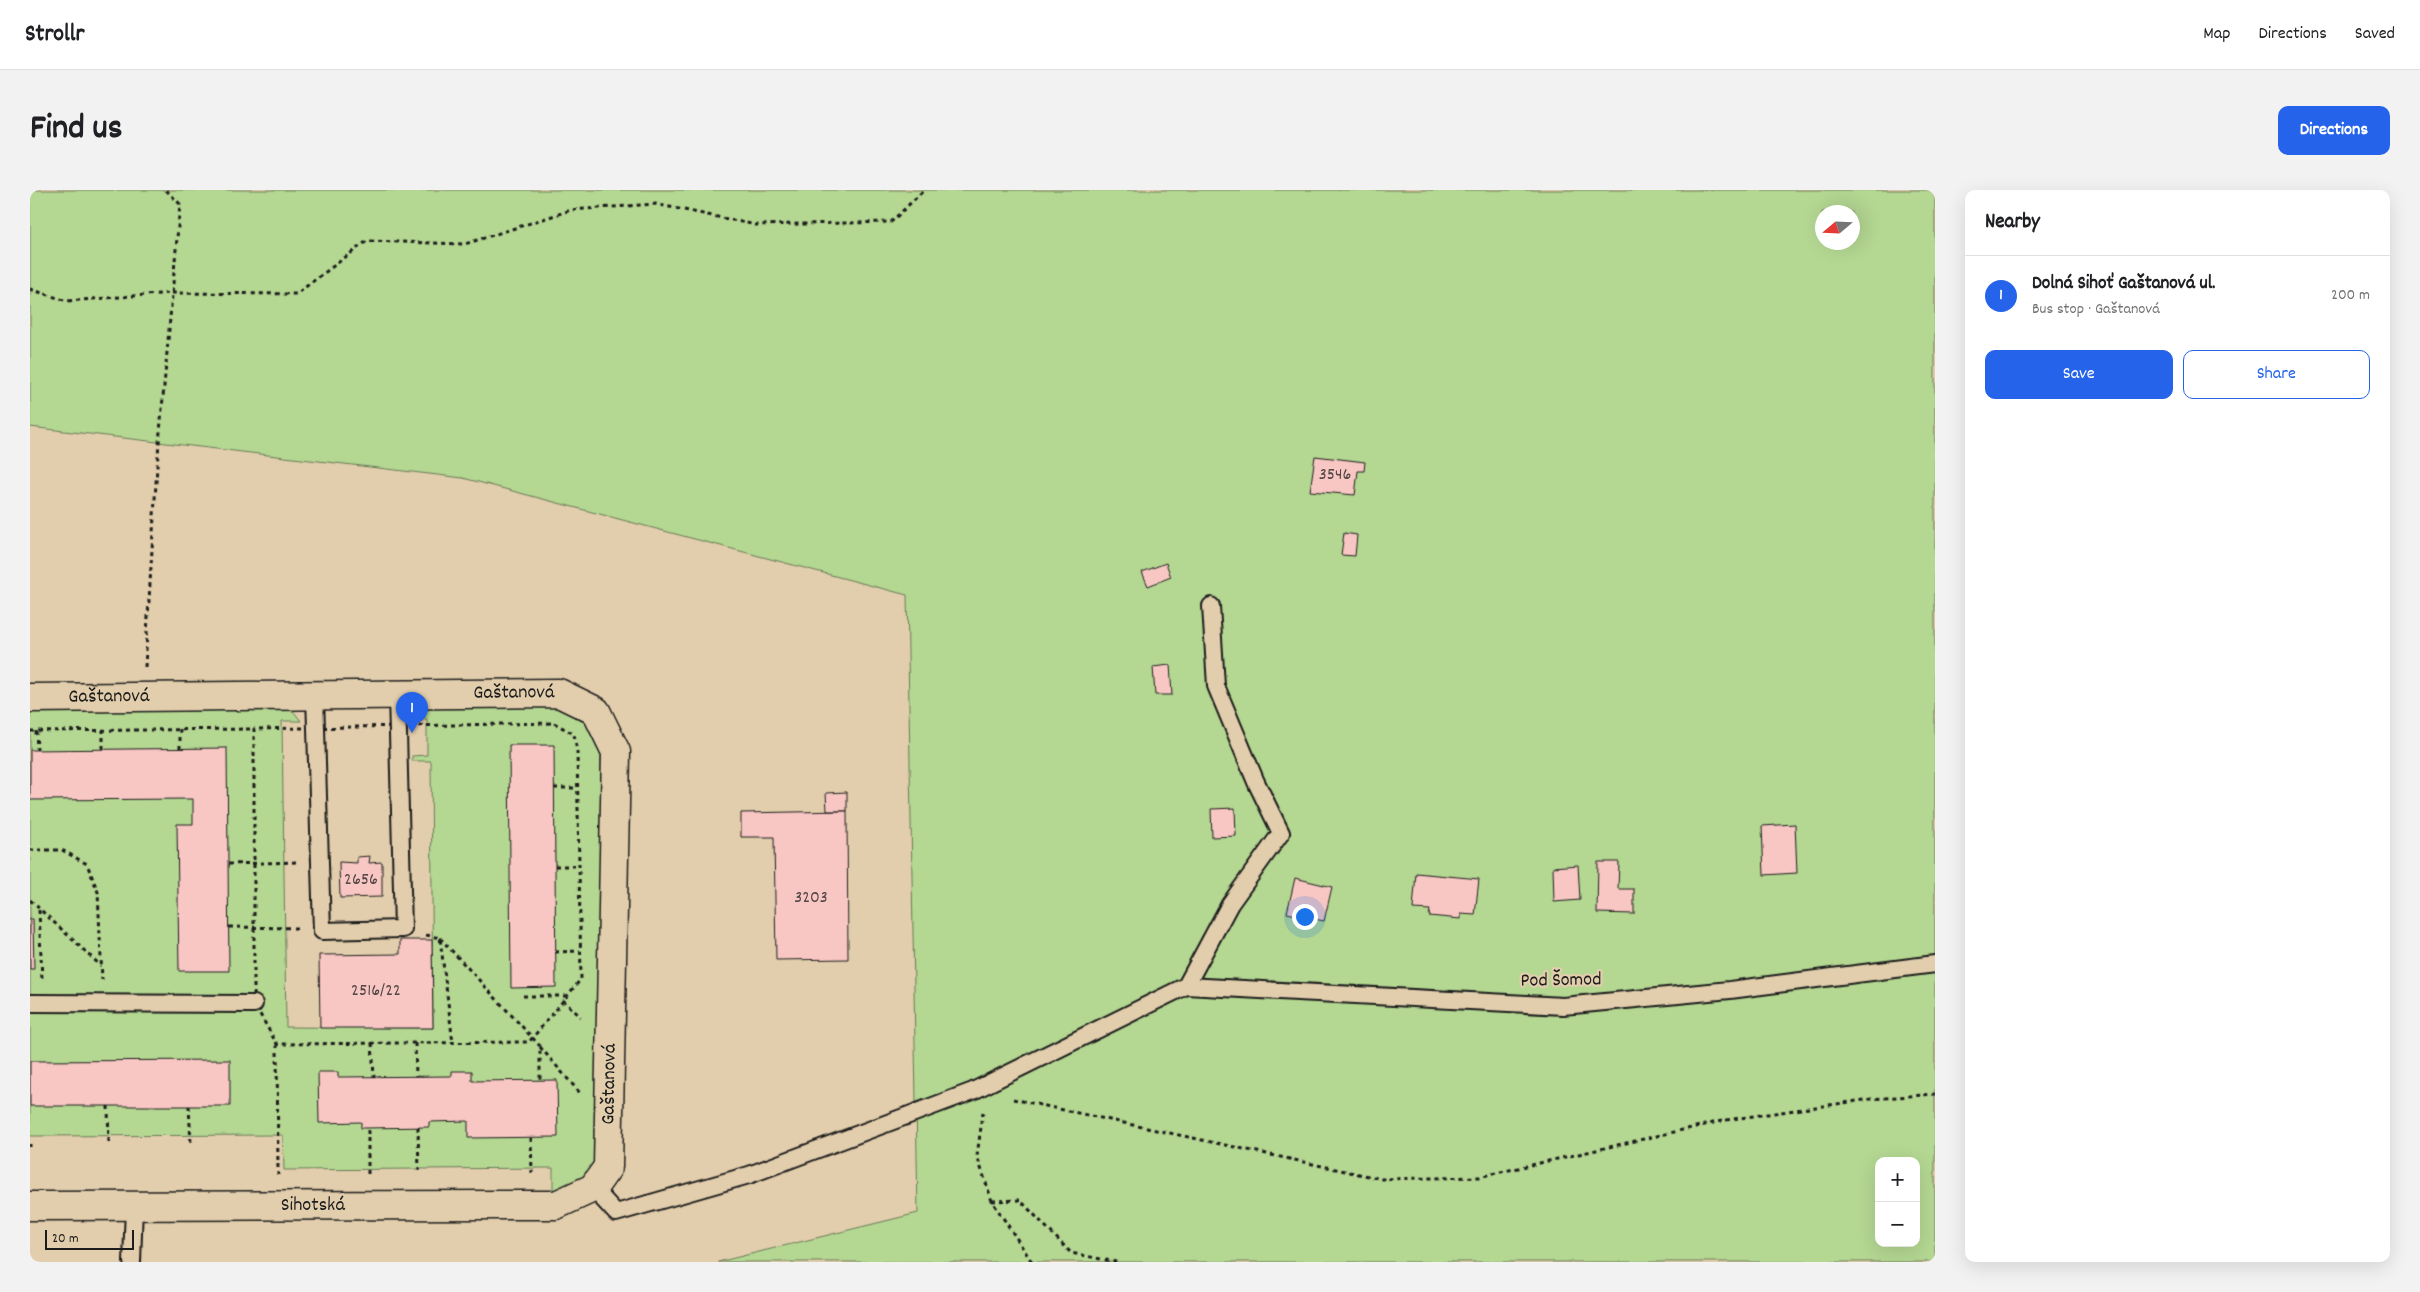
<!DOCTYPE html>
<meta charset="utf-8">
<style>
body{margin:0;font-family:Dekko,sans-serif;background:#f2f2f2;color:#202124}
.controls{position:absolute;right:15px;bottom:15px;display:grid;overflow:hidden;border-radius:10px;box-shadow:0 5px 20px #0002}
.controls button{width:45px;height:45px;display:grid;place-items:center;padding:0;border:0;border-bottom:1px solid #e0e0e0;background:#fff;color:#202124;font:25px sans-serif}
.compass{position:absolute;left:1785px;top:15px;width:45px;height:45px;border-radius:50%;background:#fff;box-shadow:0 5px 20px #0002;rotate:251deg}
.scale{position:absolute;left:15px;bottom:12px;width:89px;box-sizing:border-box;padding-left:5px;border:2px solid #1c1c1c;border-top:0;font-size:14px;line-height:18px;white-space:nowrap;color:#1c1c1c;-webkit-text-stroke:4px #e2ceac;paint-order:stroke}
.you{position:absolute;left:1274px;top:726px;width:18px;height:18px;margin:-12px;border:4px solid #fff;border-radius:50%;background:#1a73e8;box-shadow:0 0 0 8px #1a73e833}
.badge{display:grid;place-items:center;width:32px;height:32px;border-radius:50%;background:#2563eb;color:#fff;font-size:16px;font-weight:700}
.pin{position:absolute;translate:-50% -41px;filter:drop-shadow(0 1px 2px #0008)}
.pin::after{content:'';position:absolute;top:26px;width:18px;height:15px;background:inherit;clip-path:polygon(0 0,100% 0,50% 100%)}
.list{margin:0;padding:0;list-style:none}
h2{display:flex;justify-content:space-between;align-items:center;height:65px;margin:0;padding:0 20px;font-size:21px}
h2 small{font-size:16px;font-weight:400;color:#757577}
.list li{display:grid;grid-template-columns:32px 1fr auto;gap:15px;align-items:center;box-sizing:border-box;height:80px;padding:0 20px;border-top:1px solid #e0e0e0}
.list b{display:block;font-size:19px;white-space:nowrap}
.list p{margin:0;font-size:16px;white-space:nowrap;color:#757577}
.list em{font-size:16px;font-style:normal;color:#757577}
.actions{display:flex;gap:10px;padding:15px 20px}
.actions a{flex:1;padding:11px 0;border:1px solid #2563eb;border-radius:10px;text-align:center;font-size:18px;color:#2563eb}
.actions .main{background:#2563eb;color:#fff}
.map{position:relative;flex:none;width:1905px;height:1072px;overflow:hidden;border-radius:10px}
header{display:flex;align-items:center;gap:30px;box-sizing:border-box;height:70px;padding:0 25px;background:#fff;border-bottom:1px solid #e0e0e0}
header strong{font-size:24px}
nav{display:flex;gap:28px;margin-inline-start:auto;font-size:18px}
.intro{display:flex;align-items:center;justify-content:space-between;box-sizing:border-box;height:120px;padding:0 30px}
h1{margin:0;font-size:35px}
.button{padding:12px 22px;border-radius:10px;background:#2563eb;color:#fff;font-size:18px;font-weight:700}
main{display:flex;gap:30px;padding:0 30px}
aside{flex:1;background:#fff;border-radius:10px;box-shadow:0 5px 20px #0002}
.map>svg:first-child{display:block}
.green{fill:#b4d792;stroke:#687a57;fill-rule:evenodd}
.building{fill:#f8c7c3;stroke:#1c1c1c}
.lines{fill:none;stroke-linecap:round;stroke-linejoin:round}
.service-casing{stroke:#1c1c1c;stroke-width:20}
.minor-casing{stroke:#1c1c1c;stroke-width:31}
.path{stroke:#1c1c1c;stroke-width:3;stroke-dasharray:4 4;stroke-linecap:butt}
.service{stroke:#e2ceac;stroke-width:16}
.minor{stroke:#e2ceac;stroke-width:28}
.labels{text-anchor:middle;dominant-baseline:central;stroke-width:4.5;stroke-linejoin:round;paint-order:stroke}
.number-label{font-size:18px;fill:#534746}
.street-label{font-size:20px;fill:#1c1c1c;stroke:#e2ceac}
</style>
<header>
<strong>Strollr</strong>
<nav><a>Map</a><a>Directions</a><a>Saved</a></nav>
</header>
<div class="intro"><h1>Find us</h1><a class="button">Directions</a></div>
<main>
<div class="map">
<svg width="1905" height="1072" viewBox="0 0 1905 1072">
<rect width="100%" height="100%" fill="#e2ceac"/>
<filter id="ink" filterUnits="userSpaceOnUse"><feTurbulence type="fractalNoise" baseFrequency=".02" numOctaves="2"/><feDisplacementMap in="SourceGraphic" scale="10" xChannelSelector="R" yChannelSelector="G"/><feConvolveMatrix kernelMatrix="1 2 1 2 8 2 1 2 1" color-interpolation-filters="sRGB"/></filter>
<g filter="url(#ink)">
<g class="green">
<path d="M0 0H1905V1072H688L888 1023 877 405 433 288 0 237ZM1792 22H1822V52H1792ZM1849 971H1886V1053H1849Z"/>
<path d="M525 516 555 533 571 566 566 972 555 989 523 1004V978L254 980 253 945 0 946V519L253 517 264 522 271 531H252L256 837 403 838 401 571H382V566L397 565V529H382L392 521 404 518Z"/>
</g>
<g class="building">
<path d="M1285 266 1335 272 1334 281H1328L1325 305 1280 301Z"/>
<path d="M1314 343 1327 345 1325 366 1311 365Z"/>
<path d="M1136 373 1141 387 1118 396 1112 382Z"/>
<path d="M1140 475 1142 505H1125L1123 477Z"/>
<path d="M479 555H524L526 797 481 798Z"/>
<path d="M197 558 199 781H149L147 634H163V609L0 610V560Z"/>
<path d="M817 602V621H797L796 603Z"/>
<path d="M1205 618 1206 646 1182 647 1181 619Z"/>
<path d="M817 621 818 769 746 770 744 647H711V623Z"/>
<path d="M1765 634 1767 683 1734 685 1732 636Z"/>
<path d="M340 666 339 673 352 672V707L310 708 309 672 327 673V667Z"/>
<path d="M1568 672H1589L1588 699H1604V724L1567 723Z"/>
<path d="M1548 675 1550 710 1524 712 1523 677Z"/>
<path d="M1386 683 1449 689 1445 725 1431 724V729L1399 726 1400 720 1383 719Z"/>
<path d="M1265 688 1302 697 1294 731 1257 723Z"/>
<path d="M0 729H3L4 779H0Z"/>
<path d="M370 750H402L403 838H290L289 765 370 764Z"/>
<path d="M200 870V916H0V871Z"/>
<path d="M422 881H442V891L527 890 528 947 438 948V931L399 932V937L335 938H331V932L289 933 288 882H308V887L422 886Z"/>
</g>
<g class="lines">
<g class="service-casing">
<g id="service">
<path d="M285 505 292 741 373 739 367 504"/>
<path d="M1156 796 1533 816 1700 800 1905 774"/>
<path d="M0 813 224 814"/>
<path d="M563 998 586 1023 719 985 943 901 1156 796 1200 714 1251 643 1226 592 1186 496 1181 416"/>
<path d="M102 1072 104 1016"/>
</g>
</g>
<g class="minor-casing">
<g id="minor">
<path id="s1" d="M0 508 529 503 566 521 586 562 578 977 563 998 526 1015 0 1016"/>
</g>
</g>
<g class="path">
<path d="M0 99 37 111 142 103 266 104 337 51 435 54 541 20 625 14 726 35 861 32 894 0"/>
<path d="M115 477 127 276 150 14 136 0"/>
<path d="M524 533 544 544 547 562 551 789 499 852 247 854 224 814V539Z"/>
<path d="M150 539V558"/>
<path d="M0 541 224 539"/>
<path d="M6 541 7 560"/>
<path d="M73 559V540"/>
<path d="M524 598H548"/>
<path d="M0 660H32L57 674 68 702 72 790"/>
<path d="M198 674 268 672"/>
<path d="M525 676H549"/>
<path d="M0 710 71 776"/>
<path d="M9 720 12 789"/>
<path d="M199 737 268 738"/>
<path d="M396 745 410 748 423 853"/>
<path d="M410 748 510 856V890"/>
<path d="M525 762 550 761"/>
<path d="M493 806H536"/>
<path d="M533 810 551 827"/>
<path d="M342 853 344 887"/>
<path d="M385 853 386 886"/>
<path d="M247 854 248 985"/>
<path d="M510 857 550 903"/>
<path d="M983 909 1352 989 1449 987 1696 930 1841 909 1905 904"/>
<path d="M78 916 79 956"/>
<path d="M159 916 161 954"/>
<path d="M953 922 947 966 962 1011 1002 1072"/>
<path d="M388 937 389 984"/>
<path d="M501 948 502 983"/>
<path d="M0 954V957"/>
<path d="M338 984V938"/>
<path d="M962 1011 990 1010 1041 1063 1086 1072"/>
</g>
<use href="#service" class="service"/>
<use href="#minor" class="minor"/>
</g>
</g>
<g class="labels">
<g class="number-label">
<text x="1305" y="285">3546</text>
<text x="331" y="690">2656</text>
<text x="781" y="708">3203</text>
<text x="346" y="801">2516/22</text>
</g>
<g class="street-label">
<text stroke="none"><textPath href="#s1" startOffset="484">Gaštanová</textPath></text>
<text stroke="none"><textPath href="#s1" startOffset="79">Gaštanová</textPath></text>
<text transform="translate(1531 791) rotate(-1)">Pod Šomod</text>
<text transform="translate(580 894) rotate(-89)">Gaštanová</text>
<text x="283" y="1016">Sihotská</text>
</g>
</g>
</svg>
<div class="controls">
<button>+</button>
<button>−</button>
</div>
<svg class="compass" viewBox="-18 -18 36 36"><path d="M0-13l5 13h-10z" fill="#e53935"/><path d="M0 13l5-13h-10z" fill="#757577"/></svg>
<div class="scale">20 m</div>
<div class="you"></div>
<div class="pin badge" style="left:382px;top:543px">1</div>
</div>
<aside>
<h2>Nearby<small></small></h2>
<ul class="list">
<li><span class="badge">1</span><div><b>Dolná Sihoť Gaštanová ul.</b><p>Bus stop · Gaštanová</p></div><em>200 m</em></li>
</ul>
<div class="actions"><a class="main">Save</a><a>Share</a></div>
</aside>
</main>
